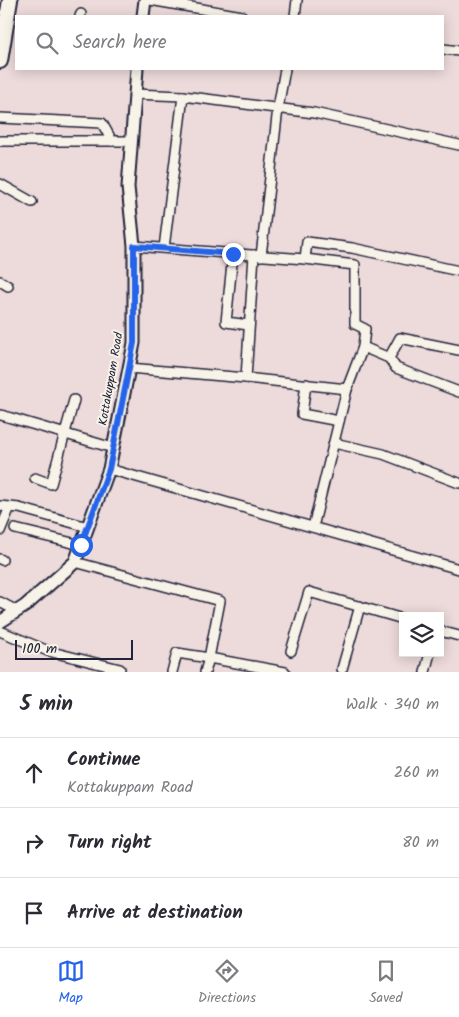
<!DOCTYPE html>
<meta charset="utf-8">
<style>
body{margin:0;font-family:Kalam,sans-serif;background:#f2f2f3;color:#2b2b33}
.controls{position:absolute;right:15px;bottom:15px;display:grid;overflow:hidden;border-radius:0px;box-shadow:0 2px 12px #0003}
.controls button{width:45px;height:45px;display:grid;place-items:center;padding:0;border:0;border-bottom:1px solid #e1e1e2;background:#fff;color:#2b2b33;font:25px sans-serif}
.scale{position:absolute;left:15px;bottom:12px;width:118px;box-sizing:border-box;padding-left:5px;border:2px solid #22223b;border-top:0;font-size:14px;line-height:18px;white-space:nowrap;color:#22223b;-webkit-text-stroke:4px #f7f3e8;paint-order:stroke}
.stop{position:absolute;width:15px;height:15px;margin:-11px;border:4px solid #2563eb;border-radius:50%;background:#fff}
.stop.end{background:#2563eb;border-color:#fff;box-shadow:0 1px 5px #0008}
.list{margin:0;padding:0;list-style:none}
h2{display:flex;justify-content:space-between;align-items:center;height:65px;margin:0;padding:0 20px;font-size:21px}
h2 small{font-size:16px;font-weight:400;color:#7c7c81}
.list li{display:grid;grid-template-columns:32px 1fr auto;gap:15px;align-items:center;box-sizing:border-box;height:70px;padding:0 20px;border-top:1px solid #e1e1e2}
.list b{display:block;font-size:19px;white-space:nowrap}
.list p{margin:0;font-size:16px;white-space:nowrap;color:#7c7c81}
.list em{font-size:16px;font-style:normal;color:#7c7c81}
.icon{flex:none;width:28px;height:28px;fill:none;stroke:currentColor;stroke-width:2;stroke-linecap:round;stroke-linejoin:round}
.map{position:relative;flex:none;width:459px;height:672px;overflow:hidden}
.search{position:absolute;background:#fff;box-shadow:0 2px 12px #0003;left:15px;right:15px;top:15px;height:55px;display:flex;align-items:center;gap:12px;box-sizing:border-box;padding:0 18px;border-radius:0px;color:#7c7c81;font-size:19px}
.sheet{height:275px;background:#fff}
nav{display:flex;justify-content:space-around;align-items:center;box-sizing:border-box;height:70px;border-top:1px solid #e1e1e2;background:#fff;font-size:14px;color:#7c7c81}
nav a{display:grid;justify-items:center;gap:2px}
nav .on{color:#2563eb}
.map>svg:first-child{display:block}
.lines{fill:none;stroke-linecap:round;stroke-linejoin:round}
.minor-casing{stroke:#22223b;stroke-width:12}
.tertiary-casing{stroke:#22223b;stroke-width:15}
.primary-casing{stroke:#22223b;stroke-width:18}
.minor{stroke:#f7f3e8;stroke-width:9}
.tertiary{stroke:#f7f3e8;stroke-width:11}
.primary{stroke:#f7f3e8;stroke-width:14}
.route{stroke:#2563eb;stroke-width:6}
.labels{text-anchor:middle;dominant-baseline:central;stroke-width:4;stroke-linejoin:round;paint-order:stroke}
.street-label{font-size:12px;fill:#22223b;stroke:#f7f3e8}
</style>
<div class="map">
<svg width="459" height="672" viewBox="0 0 459 672">
<rect width="100%" height="100%" fill="#eddada"/>
<filter id="ink" filterUnits="userSpaceOnUse"><feTurbulence type="fractalNoise" baseFrequency=".02" numOctaves="2"/><feDisplacementMap in="SourceGraphic" scale="10" xChannelSelector="R" yChannelSelector="G"/><feConvolveMatrix kernelMatrix="1 2 1 2 8 2 1 2 1" color-interpolation-filters="sRGB"/></filter>
<g filter="url(#ink)">
<g class="lines">
<g class="minor-casing">
<g id="minor">
<path d="M150 0 242 16"/>
<path d="M80 16 81 14"/>
<path d="M295 16 297 0"/>
<path d="M443 49 459 51"/>
<path d="M134 94 183 96"/>
<path d="M0 118 102 123 112 141"/>
<path d="M0 141H131"/>
<path d="M0 184 32 202"/>
<path d="M134 246 305 259 355 265V324L365 329 363 347 347 389 313 527"/>
<path d="M164 248 183 96 314 113 459 145"/>
<path d="M233 254 226 322 249 325"/>
<path d="M261 256 278 108 285 69"/>
<path d="M305 259 307 242 352 248 459 271"/>
<path d="M0 281 8 286"/>
<path d="M363 347 389 358 396 368 459 392"/>
<path d="M389 358 400 338 459 350"/>
<path d="M129 368 246 378 254 255"/>
<path d="M246 378 347 389"/>
<path d="M306 384 302 414 339 421"/>
<path d="M1 415 113 448"/>
<path d="M334 443 383 454 459 483"/>
<path d="M109 469 459 569"/>
<path d="M35 478 51 484 74 400"/>
<path d="M0 506 19 508 88 527"/>
<path d="M15 529 81 545"/>
<path d="M0 531 10 507"/>
<path d="M0 559 2 560"/>
<path d="M75 562 220 601 209 658 285 672"/>
<path d="M0 602 17 611"/>
<path d="M0 631 48 651 120 669"/>
<path d="M440 631 459 636"/>
<path d="M291 651 309 592 403 619"/>
<path d="M342 669 360 606"/>
<path d="M172 672 177 653 209 658 205 672"/>
<path d="M425 672 430 653"/>
</g>
</g>
<g class="tertiary-casing">
<g id="tertiary">
<path d="M143 16 145 0"/>
<path d="M0 622 25 606 75 562 109 469 134 343V246L128 187 137 69"/>
</g>
</g>
<g class="primary-casing">
<path id="primary" d="M0 61 10 0"/>
</g>
<use href="#minor" class="minor"/>
<use href="#tertiary" class="tertiary"/>
<use href="#primary" class="primary"/>
</g>
</g>
<g class="lines" filter="url(#ink)">
<path class="route" d="M81 545 109 469 134 343V246L233 254"/>
</g>
<g class="labels">
<g class="street-label">
<text transform="translate(111 379) rotate(-80)">Kottakuppam Road</text>
</g>
</g>
</svg>
<div class="controls">
<button><svg class="icon" aria-label="layers" viewBox="0 0 24 24"><path d="M12 4l9 5-9 5-9-5zM3 14l9 5 9-5"/></svg></button>
</div>
<div class="scale">100 m</div>
<div class="stop" style="left:81px;top:545px"></div>
<div class="stop end" style="left:233px;top:254px"></div>
<div class="search"><svg class="icon" aria-label="search" viewBox="0 0 24 24"><circle cx="10" cy="10" r="6"/><path d="M15 15l6 6"/></svg>Search here</div>
</div>
<section class="sheet">
<h2>5 min<small>Walk · 340 m</small></h2>
<ul class="list">
<li><svg class="icon" aria-label="ahead" viewBox="0 0 24 24"><path d="M12 20V5M6 11l6-6 6 6"/></svg><div><b>Continue</b><p>Kottakuppam Road</p></div><em>260 m</em></li>
<li><svg class="icon" aria-label="right" viewBox="0 0 24 24"><path d="M7 20v-9h11M14 6l5 5-5 5"/></svg><div><b>Turn right</b></div><em>80 m</em></li>
<li><svg class="icon" aria-label="arrive" viewBox="0 0 24 24"><path d="M6 21V4h12l-3 4 3 4H6"/></svg><div><b>Arrive at destination</b></div></li>
</ul>
</section>
<nav>
<a class="on"><svg class="icon" aria-label="map" viewBox="0 0 24 24"><path d="M3 6l6-2 6 2 6-2v14l-6 2-6-2-6 2zM9 4v14M15 6v14"/></svg>Map</a>
<a><svg class="icon" aria-label="directions" viewBox="0 0 24 24"><path d="M12 3l9 9-9 9-9-9zM9 14v-3h6M13 9l2 2-2 2"/></svg>Directions</a>
<a><svg class="icon" aria-label="saved" viewBox="0 0 24 24"><path d="M7 4h10v16l-5-4-5 4z"/></svg>Saved</a>
</nav>
